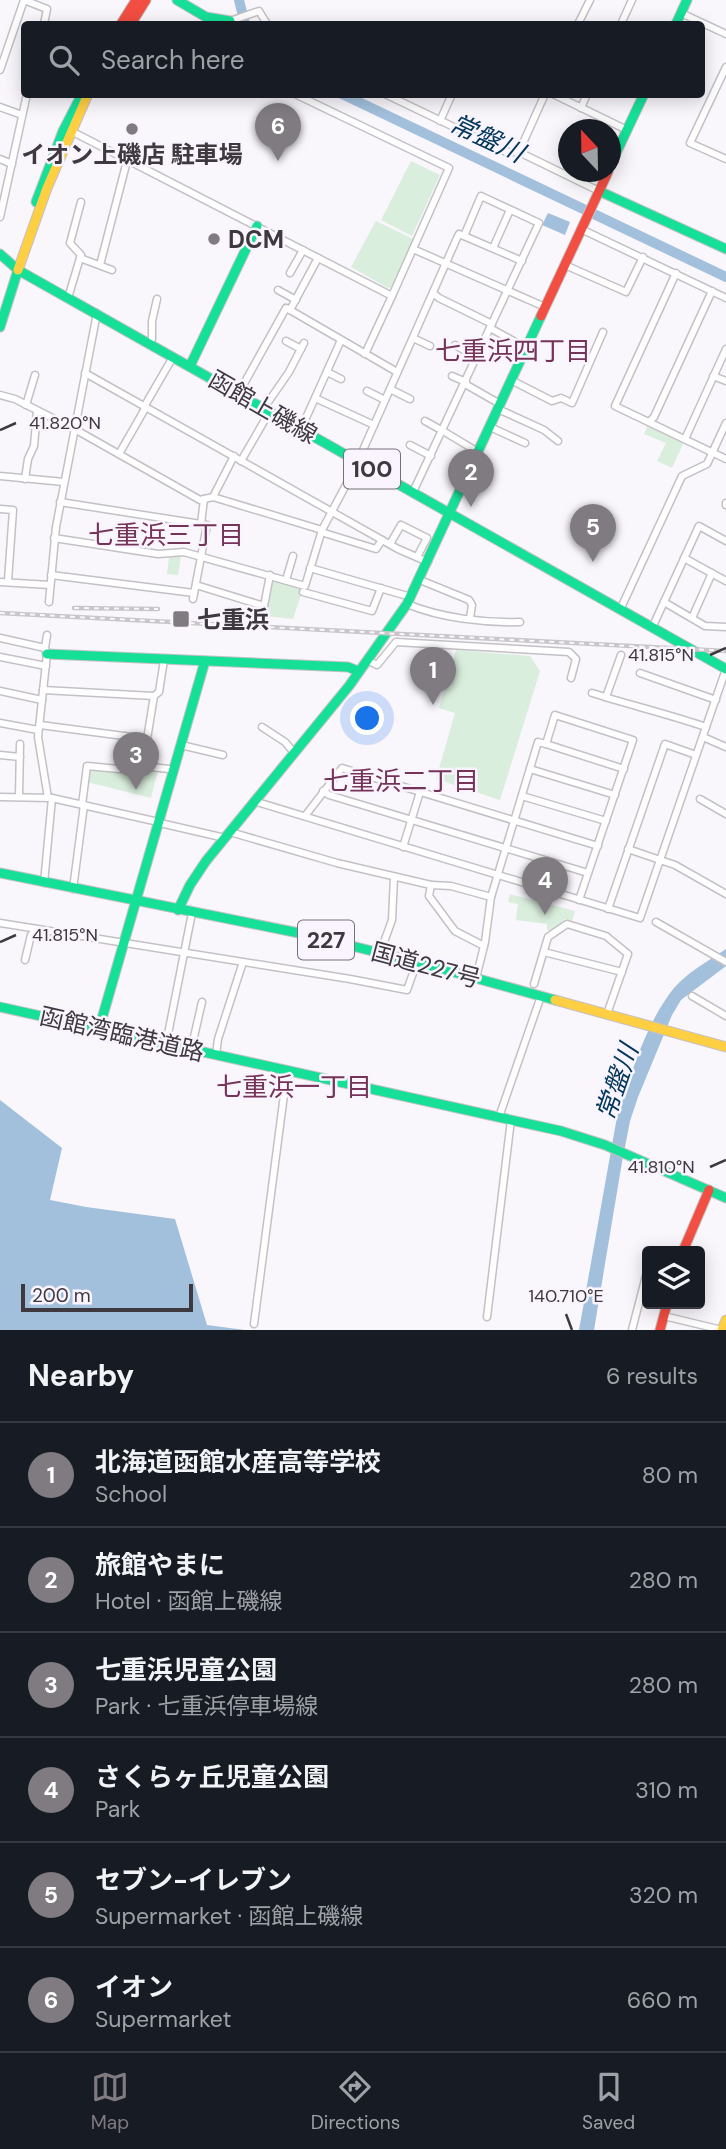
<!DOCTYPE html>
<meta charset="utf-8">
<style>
body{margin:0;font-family:"DM Sans","Noto Sans JP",sans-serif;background:#242831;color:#f1f3f6}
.controls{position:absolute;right:21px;bottom:21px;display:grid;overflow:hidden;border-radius:7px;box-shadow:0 4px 18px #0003}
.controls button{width:63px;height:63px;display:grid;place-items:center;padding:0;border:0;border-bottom:2px solid #363941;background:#171b24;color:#f1f3f6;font:35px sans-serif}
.compass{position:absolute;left:558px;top:119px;width:63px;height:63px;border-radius:50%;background:#171b24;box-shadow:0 4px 18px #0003;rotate:338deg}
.scale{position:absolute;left:21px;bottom:18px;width:172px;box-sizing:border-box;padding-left:7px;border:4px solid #3d393f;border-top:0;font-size:19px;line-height:24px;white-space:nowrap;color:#3d393f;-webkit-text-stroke:5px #faf4fe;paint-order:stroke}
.you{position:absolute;left:368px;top:719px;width:24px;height:24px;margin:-18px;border:5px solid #fff;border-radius:50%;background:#1a73e8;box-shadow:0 0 0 10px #1a73e833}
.badge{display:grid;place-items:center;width:46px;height:46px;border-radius:50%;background:#7f7b81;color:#fff;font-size:23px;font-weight:700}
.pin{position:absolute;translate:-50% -58px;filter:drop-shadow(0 2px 4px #0008)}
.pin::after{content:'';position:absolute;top:37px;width:24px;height:21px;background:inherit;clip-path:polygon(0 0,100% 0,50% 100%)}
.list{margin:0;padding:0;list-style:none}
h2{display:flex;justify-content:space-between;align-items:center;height:91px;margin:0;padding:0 28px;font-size:30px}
h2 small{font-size:23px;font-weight:400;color:#9ea1a6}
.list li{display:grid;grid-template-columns:46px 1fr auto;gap:21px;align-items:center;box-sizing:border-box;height:105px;padding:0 28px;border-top:2px solid #363941}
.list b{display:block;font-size:26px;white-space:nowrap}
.list p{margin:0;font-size:23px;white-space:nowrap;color:#9ea1a6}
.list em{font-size:23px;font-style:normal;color:#9ea1a6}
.icon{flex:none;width:38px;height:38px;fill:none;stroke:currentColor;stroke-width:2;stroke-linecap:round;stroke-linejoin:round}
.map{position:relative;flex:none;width:726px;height:1330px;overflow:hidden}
.search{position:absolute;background:#171b24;box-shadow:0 4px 18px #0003;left:21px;right:21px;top:21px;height:77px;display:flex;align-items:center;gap:18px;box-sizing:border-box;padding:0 24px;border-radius:7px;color:#9ea1a6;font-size:26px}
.sheet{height:721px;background:#171b24}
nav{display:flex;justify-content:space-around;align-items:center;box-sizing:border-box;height:98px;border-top:2px solid #363941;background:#171b24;font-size:19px;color:#9ea1a6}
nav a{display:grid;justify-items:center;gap:4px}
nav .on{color:#7f7b81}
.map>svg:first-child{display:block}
.green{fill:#daeedd}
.water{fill:#a2c0dc}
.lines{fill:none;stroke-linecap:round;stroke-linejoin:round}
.river{stroke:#a2c0dc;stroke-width:10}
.street-casing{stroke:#c4c1c6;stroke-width:9}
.fast-casing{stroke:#c4c1c6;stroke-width:11}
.slow-casing{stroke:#c4c1c6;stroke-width:11}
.jam-casing{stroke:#c4c1c6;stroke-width:11}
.street{stroke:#fefeff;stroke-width:6}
.fast{stroke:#16e098;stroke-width:9}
.slow{stroke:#ffcf43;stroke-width:9}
.jam{stroke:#f24e42;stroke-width:9}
.rail-casing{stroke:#c8c6c8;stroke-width:4.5}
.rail{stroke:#faf4fe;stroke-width:2;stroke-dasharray:5;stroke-linecap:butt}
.ticks{fill:none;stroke:#3d393f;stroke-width:2.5}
.poi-dot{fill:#7f7b81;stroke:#faf4fe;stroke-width:2.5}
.labels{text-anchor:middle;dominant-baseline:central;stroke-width:5;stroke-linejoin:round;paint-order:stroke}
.shield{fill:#faf4fe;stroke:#767178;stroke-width:2}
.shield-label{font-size:23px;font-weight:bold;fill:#3d393f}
.poi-label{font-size:24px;font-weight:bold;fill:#3d393f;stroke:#faf4fe;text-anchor:start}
.street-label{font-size:24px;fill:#3d393f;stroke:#faf4fe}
.water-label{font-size:26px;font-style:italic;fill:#00375b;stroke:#faf4fe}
.neighbourhood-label{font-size:26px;fill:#743458;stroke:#faf4fe}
.ticks-label{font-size:18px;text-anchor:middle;fill:#3d393f;stroke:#faf4fe;stroke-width:5;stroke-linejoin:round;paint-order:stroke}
</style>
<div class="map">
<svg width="726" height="1330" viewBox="0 0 726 1330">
<rect width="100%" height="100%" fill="#f9f6fc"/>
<g class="green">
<path d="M411 161 440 175 412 236 381 220Z"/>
<path d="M376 221 413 239 392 287 388 288 351 267Z"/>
<path d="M648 425 684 442 672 468 657 461 666 443 644 434Z"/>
<path d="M181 556 178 575 167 574 169 557Z"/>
<path d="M276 580 300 587 302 592 293 619 266 616 272 582Z"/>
<path d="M456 650 530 656 540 671 500 800 436 779 455 713 439 708Z"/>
<path d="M89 768 153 769 158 770 151 798 87 782Z"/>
<path d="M510 894 575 911 572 921 565 919 552 931 547 930V924L516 920 518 904 508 902Z"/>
</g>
<g class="water">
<path d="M548 213 570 222 565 235 542 225Z"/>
<path d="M726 949V966L681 1000 672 1015 638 1097 630 1121 622 1162 594 1330H579L617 1117C631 1075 645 1024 674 988 688 972 708 961 726 949Z"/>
<path d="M0 1100 62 1148 50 1200 86 1207 175 1219 207 1325 245 1330H0Z"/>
</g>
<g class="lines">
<g class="river">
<path d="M239 0 245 24"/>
<path d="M342 94 726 277"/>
</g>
<g class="street-casing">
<g id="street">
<path d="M24 0 47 9 44 24"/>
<path d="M681 13 726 34"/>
<path d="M230 21 259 11 267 24"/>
<path d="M578 24 590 0"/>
<path d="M621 24 632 0"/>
<path d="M726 67 690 143 726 159"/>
<path d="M0 70 24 0"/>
<path d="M385 94 506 152H519L599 191"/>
<path d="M553 94 627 130"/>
<path d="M0 107 22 115"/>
<path d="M581 108 587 94"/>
<path d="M440 121 452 94"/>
<path d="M71 131 392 296 449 168 295 94"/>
<path d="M519 152 545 94"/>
<path d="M0 159 12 164"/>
<path d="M0 217 27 94"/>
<path d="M581 229 726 298"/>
<path d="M464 236 522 261"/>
<path d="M493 248 510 210"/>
<path d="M413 249 545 307"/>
<path d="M80 258 81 255 70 243 81 202"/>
<path d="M318 258 290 310 397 372"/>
<path d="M100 265 127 161"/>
<path d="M565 265 626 292 643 257"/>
<path d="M290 273 303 250"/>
<path d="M676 273 615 406 726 459"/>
<path d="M278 290 296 300"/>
<path d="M433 293 439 298 492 324"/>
<path d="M68 298 80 258 112 270"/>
<path d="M490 328 526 348"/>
<path d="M413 338 430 346"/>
<path d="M152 339V321L157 299"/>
<path d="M341 340 315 398 374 425"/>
<path d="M286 341 301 349"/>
<path d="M455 345 477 357"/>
<path d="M365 354 392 296"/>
<path d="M327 372 341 379"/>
<path d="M85 373 398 549 428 562"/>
<path d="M452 376 466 382"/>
<path d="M713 376 726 381"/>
<path d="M511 380 552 401 561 398 572 403 603 332"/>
<path d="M465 384 500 404"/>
<path d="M241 389 286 308 290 310"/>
<path d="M390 389 410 399"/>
<path d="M367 391 385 400"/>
<path d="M0 395 15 399 78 431 200 500 213 497 322 530"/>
<path d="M26 405 35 375"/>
<path d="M144 407 173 357"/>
<path d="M264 408 289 372 304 343"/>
<path d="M498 409 544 430 558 441"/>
<path d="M425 421 443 431"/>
<path d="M649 422 654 417 712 291"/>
<path d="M490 427 525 443"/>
<path d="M301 429 315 398"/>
<path d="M443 431 478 452"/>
<path d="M685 439 726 349"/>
<path d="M410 445 431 456"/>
<path d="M119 454 146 407"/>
<path d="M241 461 270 411"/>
<path d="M0 476 64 482"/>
<path d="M25 479 28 459 34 446 37 411"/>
<path d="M213 497 234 456"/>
<path d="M60 502 207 525 193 599"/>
<path d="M726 503V505"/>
<path d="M0 509 13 510 8 581"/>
<path d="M201 524 204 499"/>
<path d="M321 532 376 549 382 540"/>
<path d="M54 538 158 554 184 552 305 586 322 530 355 468 457 238 459 234 464 236 481 196 539 223 413 492"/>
<path d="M390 544 401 525 427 538 417 557"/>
<path d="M684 558 726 581"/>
<path d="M310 568 411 597"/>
<path d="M51 575 194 593"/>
<path d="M286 580 293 556"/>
<path d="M420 580 469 600 472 605 470 618"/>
<path d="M0 582 50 585"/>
<path d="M196 585 264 606 270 575"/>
<path d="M303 592 372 611 381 588"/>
<path d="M49 602 56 527 97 313"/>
<path d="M664 602 705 626 726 627"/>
<path d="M407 604C441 618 484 623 520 622"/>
<path d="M620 610 682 476 707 464 726 423"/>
<path d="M692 618 712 573"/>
<path d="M652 628 699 526 726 541"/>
<path d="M0 638 45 648 47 654 38 737 48 798"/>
<path d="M45 648 47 635"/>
<path d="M0 657 46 666"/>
<path d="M367 660 377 665 396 642 569 652 576 659 571 678"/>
<path d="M640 673 716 700"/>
<path d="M0 691 42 700"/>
<path d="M592 693C630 705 668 714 706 727"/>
<path d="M154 696 159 692 164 660"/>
<path d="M606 697 621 655"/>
<path d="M0 723 38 730"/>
<path d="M40 725 147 739 154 696 43 690"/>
<path d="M262 727 285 742 291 749"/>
<path d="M703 737 726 747"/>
<path d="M546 744 624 769"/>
<path d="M181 745 223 755"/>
<path d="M0 755 20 757"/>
<path d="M530 769 615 795"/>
<path d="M323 791 329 795 588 873"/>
<path d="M522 796 606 821"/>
<path d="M0 797 52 798 154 821"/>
<path d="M19 797 20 744"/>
<path d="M700 799 726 814"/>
<path d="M254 801 640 918 726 669"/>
<path d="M82 805 87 766 119 769 151 767 169 769"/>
<path d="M305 816 342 768 598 846"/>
<path d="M160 823 225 838"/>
<path d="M230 832 337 863 431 885 429 896 455 931 484 946"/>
<path d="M403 847 420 792"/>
<path d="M628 849 660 860"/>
<path d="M660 860 675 865 726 894"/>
<path d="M44 883 52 798"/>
<path d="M431 885 451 886 491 897"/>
<path d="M73 889 84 805"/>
<path d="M608 909 665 744 696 755"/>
<path d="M656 922 726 962"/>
<path d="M0 923 350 979 407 990 417 962"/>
<path d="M544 952 622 972"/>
<path d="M380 953 392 920 394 877"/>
<path d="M25 960 31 935 35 930"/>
<path d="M476 978 485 942 491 897 538 742 546 744 555 715 633 740 579 900"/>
<path d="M534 984 548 937 567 924 606 936 628 954 607 1014"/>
<path d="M692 996 726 1016"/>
<path d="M166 1044 192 913"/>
<path d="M191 1050 202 1002"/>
<path d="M216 1055 218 1039 243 962"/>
<path d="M499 1117 541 996"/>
<path d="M664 1316 722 1330"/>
<path d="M487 1317 511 1120"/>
<path d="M254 1324 287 1072"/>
<path d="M632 1330 647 1272"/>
</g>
</g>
<g class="fast-casing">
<g id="fast">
<path d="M177 0 206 17 230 21"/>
<path d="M676 24 687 0"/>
<path d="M610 166 644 94"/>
<path d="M599 191 726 249"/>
<path d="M36 202 63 131 79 100"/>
<path d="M0 254 18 270"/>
<path d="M18 270 726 669"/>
<path d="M0 327 18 270"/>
<path d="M190 366 257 226"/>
<path d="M47 654 348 667 358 671"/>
<path d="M0 873 299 933 417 962 555 1000"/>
<path d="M178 910 190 885 206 861 349 686 407 604 541 316"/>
<path d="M0 1007 561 1131 605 1145 726 1198"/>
<path d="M99 1029 205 661"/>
</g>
</g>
<g class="slow-casing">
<g id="slow">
<path d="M18 270 47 188 88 94"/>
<path d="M555 1000 726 1047"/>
<path d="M722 1330 726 1320"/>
</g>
</g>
<g class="jam-casing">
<g id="jam">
<path d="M121 24 136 0"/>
<path d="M131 24 146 0"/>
<path d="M541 316 608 172"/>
<path d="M683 1251 709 1190"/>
<path d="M660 1330 667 1304"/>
</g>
</g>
<use href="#street" class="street"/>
<use href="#fast" class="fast"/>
<use href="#slow" class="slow"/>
<use href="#jam" class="jam"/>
<g class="rail-casing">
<g id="rail">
<path d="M74 608 158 609"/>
<path d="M0 613 726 651"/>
</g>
</g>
<use href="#rail" class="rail"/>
</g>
<path class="ticks" d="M0 430 16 423M710 655 726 648M0 942 16 935M710 1167 726 1160M566 1314 572 1330"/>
<g class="poi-dot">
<circle cx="132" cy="129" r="7"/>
<circle cx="214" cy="239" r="7"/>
<rect x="172" y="610" width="18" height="18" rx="3.5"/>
</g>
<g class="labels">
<g class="shield">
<rect x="344" y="449.5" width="56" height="39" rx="5"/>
<rect x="298" y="920.5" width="56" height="39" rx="5"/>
</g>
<g class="shield-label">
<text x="372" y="469">100</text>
<text x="326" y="940">227</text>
</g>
<g class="poi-label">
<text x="132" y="154" text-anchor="middle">イオン上磯店 駐車場</text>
<text x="228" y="239">DCM</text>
<text x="197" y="619">七重浜</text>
</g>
<g class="street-label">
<text transform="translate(263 407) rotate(30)">函館上磯線</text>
<text transform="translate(426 965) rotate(15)">国道227号</text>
<text transform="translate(122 1034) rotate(13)">函館湾臨港道路</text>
</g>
<g class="water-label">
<text transform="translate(487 138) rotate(25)">常盤川</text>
<text transform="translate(617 1082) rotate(-71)">常盤川</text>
</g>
<g class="neighbourhood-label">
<text x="513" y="351">七重浜四丁目</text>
<text x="166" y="535">七重浜三丁目</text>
<text x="401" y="781">七重浜二丁目</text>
<text x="294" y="1087">七重浜一丁目</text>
</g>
</g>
<g class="ticks-label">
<text x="65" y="429">41.820°N</text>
<text x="661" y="661">41.815°N</text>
<text x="65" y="941">41.815°N</text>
<text x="661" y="1173">41.810°N</text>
<text x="566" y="1302">140.710°E</text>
</g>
</svg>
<div class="controls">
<button><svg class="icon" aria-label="layers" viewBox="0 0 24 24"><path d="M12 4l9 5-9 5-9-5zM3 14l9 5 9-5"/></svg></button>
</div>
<svg class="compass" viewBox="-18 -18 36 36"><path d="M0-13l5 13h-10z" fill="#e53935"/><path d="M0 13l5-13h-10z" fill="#9ea1a6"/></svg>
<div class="scale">200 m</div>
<div class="you"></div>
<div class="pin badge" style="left:433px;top:705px">1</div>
<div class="pin badge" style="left:471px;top:507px">2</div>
<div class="pin badge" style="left:136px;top:790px">3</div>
<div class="pin badge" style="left:545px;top:915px">4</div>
<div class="pin badge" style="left:593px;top:562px">5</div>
<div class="pin badge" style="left:278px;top:161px">6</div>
<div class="search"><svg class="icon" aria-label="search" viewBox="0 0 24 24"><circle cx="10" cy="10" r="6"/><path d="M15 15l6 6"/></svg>Search here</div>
</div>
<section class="sheet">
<h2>Nearby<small>6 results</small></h2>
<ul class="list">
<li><span class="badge">1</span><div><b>北海道函館水産高等学校</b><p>School</p></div><em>80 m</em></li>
<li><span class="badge">2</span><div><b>旅館やまに</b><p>Hotel · 函館上磯線</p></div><em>280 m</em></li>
<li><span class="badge">3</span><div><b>七重浜児童公園</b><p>Park · 七重浜停車場線</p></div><em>280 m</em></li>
<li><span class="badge">4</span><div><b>さくらヶ丘児童公園</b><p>Park</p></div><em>310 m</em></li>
<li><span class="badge">5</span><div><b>セブン-イレブン</b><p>Supermarket · 函館上磯線</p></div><em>320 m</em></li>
<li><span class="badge">6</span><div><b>イオン</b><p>Supermarket</p></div><em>660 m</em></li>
</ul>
</section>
<nav>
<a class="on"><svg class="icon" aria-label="map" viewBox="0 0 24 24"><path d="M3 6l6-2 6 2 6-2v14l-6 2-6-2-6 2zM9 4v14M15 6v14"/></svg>Map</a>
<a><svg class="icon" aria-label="directions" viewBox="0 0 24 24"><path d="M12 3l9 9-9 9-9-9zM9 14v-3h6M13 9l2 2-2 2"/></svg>Directions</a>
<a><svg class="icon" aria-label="saved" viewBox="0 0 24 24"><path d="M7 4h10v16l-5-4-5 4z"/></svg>Saved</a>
</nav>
